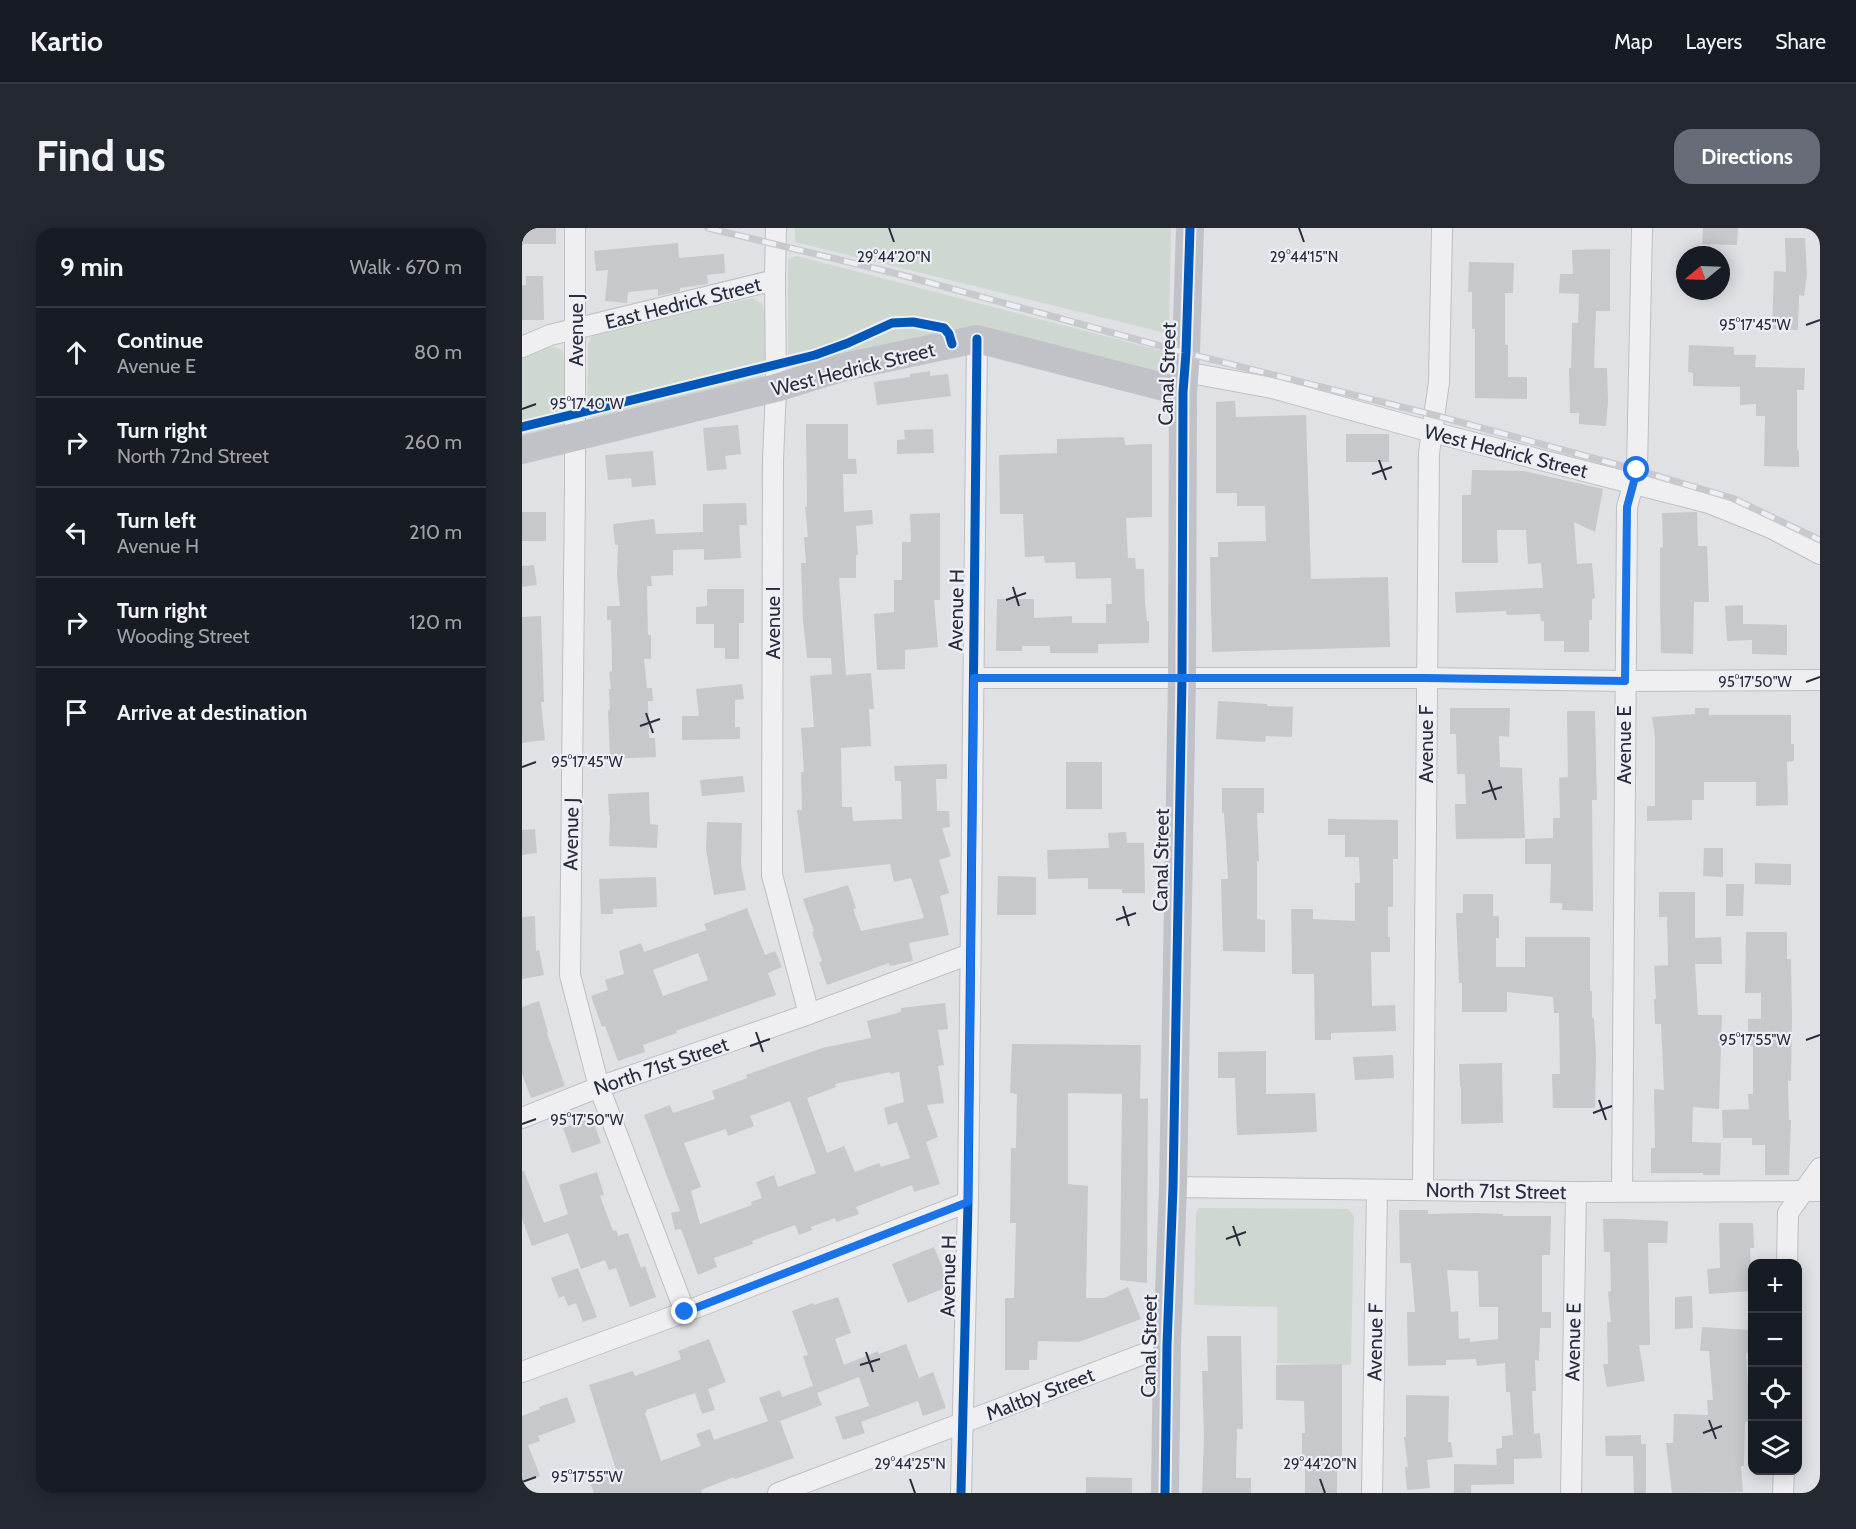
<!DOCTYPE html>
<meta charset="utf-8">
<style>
body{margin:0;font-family:Cabin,sans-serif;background:#242831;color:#f1f3f6}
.controls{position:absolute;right:18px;bottom:18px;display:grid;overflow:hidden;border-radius:12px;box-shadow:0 3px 15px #0003}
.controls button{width:54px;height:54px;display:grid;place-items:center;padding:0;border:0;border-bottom:2px solid #363941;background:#171b24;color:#f1f3f6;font:30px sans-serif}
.compass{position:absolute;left:1154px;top:18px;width:54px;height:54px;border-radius:50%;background:#171b24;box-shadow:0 3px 15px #0003;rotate:251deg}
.stop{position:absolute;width:18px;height:18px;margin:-14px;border:4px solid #1a73e8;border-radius:50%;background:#fff}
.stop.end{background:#1a73e8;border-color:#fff;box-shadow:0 2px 6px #0008}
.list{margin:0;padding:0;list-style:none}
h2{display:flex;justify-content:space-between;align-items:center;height:78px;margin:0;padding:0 24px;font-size:26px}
h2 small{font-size:20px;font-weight:400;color:#9ea1a6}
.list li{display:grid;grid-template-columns:39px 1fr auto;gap:18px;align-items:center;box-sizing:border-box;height:90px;padding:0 24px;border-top:2px solid #363941}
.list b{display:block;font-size:22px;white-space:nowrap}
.list p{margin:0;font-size:20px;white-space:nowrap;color:#9ea1a6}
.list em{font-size:20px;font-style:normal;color:#9ea1a6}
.icon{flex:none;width:33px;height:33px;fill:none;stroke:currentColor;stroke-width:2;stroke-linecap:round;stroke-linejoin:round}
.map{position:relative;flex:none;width:1298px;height:1265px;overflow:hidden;border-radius:18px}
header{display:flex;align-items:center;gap:36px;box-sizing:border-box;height:84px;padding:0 30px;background:#171b24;border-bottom:2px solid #363941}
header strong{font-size:28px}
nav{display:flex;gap:33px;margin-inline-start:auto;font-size:21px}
.intro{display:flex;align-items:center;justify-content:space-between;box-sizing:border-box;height:144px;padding:0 36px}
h1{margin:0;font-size:42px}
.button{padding:15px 27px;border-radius:18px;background:#686b78;color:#fff;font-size:21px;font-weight:700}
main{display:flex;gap:36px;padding:0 36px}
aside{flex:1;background:#171b24;border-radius:18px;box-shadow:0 3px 15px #0003}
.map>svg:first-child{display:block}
.green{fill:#cfd8d0}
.building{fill:#c6c8cb;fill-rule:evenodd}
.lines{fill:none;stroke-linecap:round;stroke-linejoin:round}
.street-casing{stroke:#bebfc3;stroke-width:22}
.street{stroke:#efeff1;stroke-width:20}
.secondary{stroke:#c1c2c7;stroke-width:28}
.rail-casing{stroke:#c8c9cc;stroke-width:7}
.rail{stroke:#edeff5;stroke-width:4.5;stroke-dasharray:14;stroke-linecap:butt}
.cycleway-casing{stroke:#edeff5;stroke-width:13}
.cycleway{stroke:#0057b8;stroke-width:9}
.route{stroke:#1a73e8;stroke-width:8}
.ticks{fill:none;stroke:#282c3d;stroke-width:2}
.labels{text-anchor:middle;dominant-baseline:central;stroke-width:4.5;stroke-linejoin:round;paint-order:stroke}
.street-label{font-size:20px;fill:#282c3d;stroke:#edeff5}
.ticks-label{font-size:15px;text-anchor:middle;fill:#282c3d;stroke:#edeff5;stroke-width:4.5;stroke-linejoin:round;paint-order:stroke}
</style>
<header>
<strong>Kartio</strong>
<nav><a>Map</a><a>Layers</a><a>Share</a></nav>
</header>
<div class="intro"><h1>Find us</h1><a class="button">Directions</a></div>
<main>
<aside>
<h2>9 min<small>Walk · 670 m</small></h2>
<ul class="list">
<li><svg class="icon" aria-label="ahead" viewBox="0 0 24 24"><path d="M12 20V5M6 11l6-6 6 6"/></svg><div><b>Continue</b><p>Avenue E</p></div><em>80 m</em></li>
<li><svg class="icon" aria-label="right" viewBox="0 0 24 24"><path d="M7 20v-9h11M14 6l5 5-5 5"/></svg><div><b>Turn right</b><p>North 72nd Street</p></div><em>260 m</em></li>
<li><svg class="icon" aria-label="left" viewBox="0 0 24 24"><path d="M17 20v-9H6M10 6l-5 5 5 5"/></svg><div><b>Turn left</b><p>Avenue H</p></div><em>210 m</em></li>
<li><svg class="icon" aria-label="right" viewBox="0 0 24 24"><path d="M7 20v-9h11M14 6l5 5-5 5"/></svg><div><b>Turn right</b><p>Wooding Street</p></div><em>120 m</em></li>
<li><svg class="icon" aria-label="arrive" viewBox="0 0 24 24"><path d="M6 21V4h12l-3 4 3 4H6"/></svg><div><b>Arrive at destination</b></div></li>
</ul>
</aside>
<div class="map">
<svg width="1298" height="1265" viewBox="0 0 1298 1265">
<rect width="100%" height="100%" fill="#e0e1e5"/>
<g class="green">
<path d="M273 0H649L647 106 273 14Z"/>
<path d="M275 28 644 124 645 133 639 146 478 111 274 145 267 137 266 130V31Z"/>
<path d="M230 70 240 76C247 90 246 139 239 152L70 192 68 189 65 181 66 116 70 107 74 105Z"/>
<path d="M30 118 40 122 44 132 42 196 41 199 0 215V127Z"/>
<path d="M677 980 826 981 832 988 829 1137 755 1135V1079L672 1077 674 984Z"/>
</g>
<g class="building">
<rect x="0" y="0" width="34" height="16"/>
<path d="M1181 0H1216L1215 17 1180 16Z"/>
<path d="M1263 10H1283L1285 47 1282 68 1277 67 1276 102 1250 101 1252 43 1264 44Z"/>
<path d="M156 15 157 30 202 26 203 45 185 47 186 56 158 60V63L136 68V61L106 64 105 75 83 73 86 42 74 43 72 23Z"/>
<path d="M1088 21V83H1074L1072 140H1085L1086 174 1084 198 1057 196V185H1048L1047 140H1049L1050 95H1056L1057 66 1037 65 1038 46H1051L1050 22Z"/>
<path d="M947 34 992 35 991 65H983V117H986V149H1005V171L953 170V101H950V64H946Z"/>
<path d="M4 48H21L22 92H0V57H4Z"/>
<path d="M1167 117 1212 119V127H1234L1233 139 1283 140 1282 162H1275V222H1277V239L1242 238 1243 188H1234V176L1218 177V159L1171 158V145L1166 144Z"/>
<path d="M408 143V148L426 146 429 168 355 177 352 154 388 149V146Z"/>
<path d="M713 173 714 189 784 187 789 351 866 349 868 419 690 424 688 329H696V314L744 313 743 278H715V265H694V174Z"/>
<path d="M284 196H326V231H334L335 246H321L322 284 350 282 351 296 334 298 336 327H334V350H317L324 447 349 445 352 481H347L349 518 319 520 320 579H330L331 593 380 591 379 553H373L372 538 425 536V551H414L415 583H427L428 599 420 600 429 628 417 632 427 665 418 668 427 707 387 715 391 733 368 738 367 735 305 757 297 734 300 733 290 704 292 703 281 671 326 657 334 680 331 681 339 703 402 690 389 650 372 654 368 636 283 645 275 582H280L279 544H282L279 500 292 499 288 448 310 446 309 430H285L281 392 279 335H284L282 309H286L283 279H285Z"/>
<path d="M216 197 219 226 203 228 205 241 185 243 181 200Z"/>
<path d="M411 201 412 225 375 226V212L383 211 382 202Z"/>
<rect x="824" y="206" width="43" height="28"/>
<path d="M602 209 603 217 630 216V289L604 290 606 330H613L614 341H622L623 375 625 393H627V415L576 416V425H528V418H500V423H474L475 371H512V390L550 388V395H584V376H590L589 350 554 351 553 334 523 335 522 328 503 329 501 286H478L477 227 535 225V211Z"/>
<path d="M131 223 134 257 110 259 109 250 86 252 83 227Z"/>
<path d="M950 242 1002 243 1081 261 1073 304 1052 294 1055 336 1070 335 1073 370 1070 371V392H1067V424H1042V413H1022V393H1019L1018 386 985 387 984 383 934 385 933 364 1021 360 1019 335 1006 336 1004 302H975L976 335H940V267H949Z"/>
<path d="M224 275 225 297H217L219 330 182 332V321L151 322V347L129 348 130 358H125L126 407H129V431H122L125 460H130L131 473H126L127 510H133L134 529 88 531 86 482H88L87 461H89L87 444 90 443 89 392H85V378H98L95 348 96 317H93L91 296 132 291 134 306 181 304V276Z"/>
<rect x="0" y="284" width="24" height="29"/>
<path d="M1175 284 1176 318H1185L1187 374H1172L1171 426 1139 425 1138 374V320L1141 319 1140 285Z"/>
<path d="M418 285V372H412L416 419 383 422V441L355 442 352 386 372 384V352H380V314H389L388 286Z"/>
<path d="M12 337 15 357 0 359V338Z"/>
<path d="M185 361H222V395H217V431H203V420H192V396H174V379L185 378Z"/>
<path d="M1221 377V396L1265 397V427L1230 426V412L1205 413 1203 378Z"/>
<path d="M19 388 22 474H19L23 512 0 515V389Z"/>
<path d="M220 456 222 471 213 472V499H218V511L160 512V488H177L174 461Z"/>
<path d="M696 473 745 476V478L771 479 770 509 744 508 743 514 694 511Z"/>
<path d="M928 480H988L987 509 977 508 978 539 1000 540 1003 610 934 611 933 576H944L943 546H935L934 506H928Z"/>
<path d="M1173 480H1187V487H1269V516H1272V533L1265 534 1266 577 1234 578V554H1182V572H1170V592L1125 593V578H1133V509L1130 489 1173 486Z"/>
<path d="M1045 483H1073L1075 572H1070L1071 683 1040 682V675H1028L1029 636H1003V611L1031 610V590H1038L1037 550 1046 549Z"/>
<rect x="544" y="534" width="36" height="47"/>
<path d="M221 548 223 564 180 568 178 552Z"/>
<path d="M700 560H742V585H735L737 633H735V691L743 692V724L701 723 699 651H706L702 585H700Z"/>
<path d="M127 564 128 596 136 597 135 620 87 618 88 587H87L86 566Z"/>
<path d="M806 591 876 592V631H871V679H866V709H868V724H849L850 778 873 777 874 803 809 805V812H793L792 746H770L769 681H791V691L833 693V655H838L837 629H823V607H806Z"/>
<path d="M185 594 220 595 219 636 224 662 192 667 184 622Z"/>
<path d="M13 601 15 625 0 627V602Z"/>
<path d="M604 604 605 615H622L623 665H600V661H566V650L526 651 525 622 587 620 586 605Z"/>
<path d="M1182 620H1201V649L1181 648Z"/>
<path d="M1233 635 1269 636V657L1233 656Z"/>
<path d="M476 648 514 649V687H475Z"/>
<path d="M134 649 135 679 91 681V686H79L77 651Z"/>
<path d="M1204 656H1222L1221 688H1204Z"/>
<path d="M1137 664H1173V710L1199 709 1200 736H1173L1176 787H1200L1197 881 1171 879 1170 914 1199 915 1198 947H1181V945H1129V920H1133L1132 861 1142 862 1139 796H1133L1132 771H1134L1132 738 1146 737 1145 689H1137Z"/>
<path d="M941 666H971V688H977V710H974V739H1003V709H1068V763H1070V790H1072L1074 829 1073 880H1031L1030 846H1038L1037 785H1032L1031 769 985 764V784H940V755H937L934 685H941Z"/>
<path d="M225 680 243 727 253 723 260 739 246 745 254 767 154 803 155 805 121 817 123 824 96 833 83 798 80 799 69 768 86 762 83 752 102 746 97 723 119 715 122 724 185 702 182 696ZM176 725 186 752 141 768 131 742Z"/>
<path d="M13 688 14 723 17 722 22 747 0 751V689Z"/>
<path d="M1224 704H1265V731H1269L1270 791 1269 853H1266L1267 892H1269L1267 947H1243V917H1230V910H1201L1200 882 1227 881 1226 866H1231V818H1226V791H1239V765H1223Z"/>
<path d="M17 773 26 804 25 805 43 858 9 870 0 846V779Z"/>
<path d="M423 775 426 801 416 802 422 837 416 838 422 875 405 877 416 909 404 914 418 956 392 964 390 957 334 979 337 986 314 994 313 990 289 999 290 1002 277 1007 273 997 230 1013 231 1016 192 1030 195 1039 176 1047 159 1001 153 1002 149 985 158 983 122 887 148 877 151 885 193 871 190 863 225 850 224 847 300 820 349 810 345 793 379 784V780ZM368 844V846L377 844 382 874 362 880 366 897 375 894 388 930 359 939 357 935 333 944 322 918 305 925 285 870 314 859 313 856ZM268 873 294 945 256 959 252 947 234 954 240 970 229 974 230 977 178 996 169 963 179 959 162 915 204 901 206 908 232 898 228 888Z"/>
<path d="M490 816 619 817 618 871 626 870 625 1055 598 1052 600 866 546 865V956L566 958 564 1070H582L606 1059 619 1091 557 1114 516 1113 515 1132H507V1142H483V1070H492L494 995H488L489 920H494L495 866 488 865Z"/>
<path d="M744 823V866L793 865 795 904 715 907 713 850H696V824Z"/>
<path d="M871 827 872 850 833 852 831 829Z"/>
<path d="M980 835 981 895 939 896V858H938L937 836Z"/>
<path d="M70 890 79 915 50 925 41 900Z"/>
<path d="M0 943H2L22 995 46 986 37 957 75 944 82 967 78 968 91 1003 94 1002 96 1008 106 1005 119 1040 123 1038 134 1069 108 1079 94 1040 87 1042 83 1032 59 1041 46 1005 10 1018 0 991Z"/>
<path d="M877 982H906V986L954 985 981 986V988H1029L1028 1027H1020V1084H1029V1100H1018L1017 1133 1013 1132 1014 1163H1010L1012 1206 1018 1205 1020 1230 992 1231V1256L949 1257V1265H932V1236L975 1237 974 1221 980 1220V1208L991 1207 988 1164H984L983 1135 955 1138 954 1131 924 1132V1137L886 1138 885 1084H893L889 1035H878ZM925 1042 956 1043 957 1079H976V1111L948 1114V1110L937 1111 936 1083 929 1084Z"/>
<path d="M1081 991H1104L1146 993 1145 1015H1126L1128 1117H1117L1123 1153 1085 1159 1081 1136H1086L1085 1094H1089L1086 1064 1089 1063 1088 1024H1082Z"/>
<path d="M1197 995H1231L1232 1020H1228L1230 1063 1187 1066 1185 1041 1198 1040Z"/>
<path d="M412 1019 428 1058 386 1075 370 1036Z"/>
<path d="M56 1040 75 1089 61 1094 54 1075 46 1078 42 1068 37 1070 29 1050Z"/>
<path d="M1170 1068 1171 1100 1153 1101V1069Z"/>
<path d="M316 1069 329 1105 313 1111 322 1137 356 1123 357 1126 384 1116 397 1150 411 1144 424 1180 401 1188 396 1173 339 1194 343 1205 321 1212 313 1189 347 1178 337 1149 295 1165 300 1177 258 1193 272 1230 213 1251 212 1249 179 1262 180 1265H72L67 1251 94 1242 67 1157 111 1143 113 1148 159 1131 156 1123 187 1111 204 1154 186 1161 193 1182 180 1186 173 1165 124 1182 125 1184 123 1185 139 1233 179 1218 174 1206 188 1201 192 1212 246 1193 237 1170 258 1162 260 1169 291 1158 281 1128 286 1127 270 1083 291 1075 292 1077Z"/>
<path d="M1180 1099 1228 1102 1227 1126 1224 1125 1228 1193 1223 1194 1222 1238H1219L1221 1264 1150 1265 1144 1215H1151L1152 1186 1186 1187 1185 1172H1191L1187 1123H1178Z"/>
<path d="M685 1108H719L721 1201H715L714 1250H729V1265H680L682 1209 680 1143H686Z"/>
<path d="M820 1136V1230H815V1265H783V1230H780V1205H783L782 1173 754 1172V1137Z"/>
<path d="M884 1167 927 1168 926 1214H929L931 1229 905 1232 908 1260 885 1262 883 1239H886L882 1209H884Z"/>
<path d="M45 1169 54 1194 16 1208 18 1213 6 1217 18 1248 0 1255V1188L18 1181 17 1179Z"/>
<path d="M1119 1207V1216H1124V1265H1112L1111 1228H1084L1083 1208Z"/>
<path d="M564 1249 610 1250V1265H564Z"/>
</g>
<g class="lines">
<g class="street-casing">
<g id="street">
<path d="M53 0V257L48 747 77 859 163 1084"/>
<path d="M254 0 253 52 254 160 251 232 250 647 287 786"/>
<path d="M0 119 28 107 253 52"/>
<path d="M663 144 750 160 910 204 1187 275 1249 300 1298 326"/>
<path d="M452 450H905L1103 453 1298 452"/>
<path d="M0 890 77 859 287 786 448 726"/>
<path d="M651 959 1054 964 1298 963"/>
<path d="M901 962 907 225 917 154 920 0"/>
<path d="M1100 963 1105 279 1115 242 1120 0"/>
<path d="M1265 1036 1266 985 1298 940"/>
<path d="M0 1144 163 1084 446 974"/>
<path d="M256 1265 645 1117"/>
<path d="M439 1265 446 974 455 111"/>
<path d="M850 1265 855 962"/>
<path d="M1049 1265 1054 964"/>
<path d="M1261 1265 1262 1242"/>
</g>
</g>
<use href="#street" class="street"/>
<g class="secondary">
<path d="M0 222 254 160 322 139 455 111 661 164"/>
<path d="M643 1265 645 1117 651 959 660 449 661 164 664 125 668 0"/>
</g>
<g class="rail-casing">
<path id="rail" d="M186 0 376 46 664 125 912 187 1115 242 1210 270 1298 312"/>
</g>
<use href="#rail" class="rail"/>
<g class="cycleway-casing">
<g id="cycleway">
<path d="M0 199 293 127 326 115 370 95 391 94 422 100 427 106 430 116"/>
<path d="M439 1265 446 974 455 111"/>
<path d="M643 1265 645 1117 651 959 660 449 661 164 664 125 668 0"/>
</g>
</g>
<use href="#cycleway" class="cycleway"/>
</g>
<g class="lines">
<path class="route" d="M163 1084 446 974 452 450H904L1103 453 1105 279 1115 242"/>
</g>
<path class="ticks" d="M367 0 372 14M777 0 782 14M1284 97 1298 92M0 181 14 176M857 232 864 252M850 246 870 239M491 359 497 378M484 372 504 365M1284 454 1298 449M124 485 131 505M118 498 138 491M0 539 14 534M967 552 974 572M960 565 980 559M601 678 607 698M594 692 614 685M234 804 241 824M1284 812 1298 807M228 818 248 811M1077 872 1084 892M1071 885 1090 878M0 896 14 891M711 998 718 1018M704 1011 724 1004M344 1124 351 1144M338 1137 358 1131M1187 1192 1194 1211M1181 1205 1200 1198M388 1251 393 1265M798 1251 803 1265M0 1254 14 1249"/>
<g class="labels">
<g class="street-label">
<text transform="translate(161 75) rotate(-14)">East Hedrick Street</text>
<text transform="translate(54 102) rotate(-90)">Avenue J</text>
<text transform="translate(331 141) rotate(-14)">West Hedrick Street</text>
<text transform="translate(645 146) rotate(-88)">Canal Street</text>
<text transform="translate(984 223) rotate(14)">West Hedrick Street</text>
<text transform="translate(434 382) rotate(-89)">Avenue H</text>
<text transform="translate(251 395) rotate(-90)">Avenue I</text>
<text transform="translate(904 516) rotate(-90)">Avenue F</text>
<text transform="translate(1102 517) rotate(-90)">Avenue E</text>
<text transform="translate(49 606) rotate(-89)">Avenue J</text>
<text transform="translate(639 632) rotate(-89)">Canal Street</text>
<text transform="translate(139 838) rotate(-19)">North 71st Street</text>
<text transform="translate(974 963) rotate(1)">North 71st Street</text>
<text transform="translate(426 1048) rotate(-89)">Avenue H</text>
<text transform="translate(853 1114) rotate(-89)">Avenue F</text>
<text transform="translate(1051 1114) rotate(-89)">Avenue E</text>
<text transform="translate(627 1118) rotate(-89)">Canal Street</text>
<text transform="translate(518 1166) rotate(-21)">Maltby Street</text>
</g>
</g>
<g class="ticks-label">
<text x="372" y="34">29°44'20"N</text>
<text x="782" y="34">29°44'15"N</text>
<text x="1233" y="102">95°17'45"W</text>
<text x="65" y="181">95°17'40"W</text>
<text x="1233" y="459">95°17'50"W</text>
<text x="65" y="539">95°17'45"W</text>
<text x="1233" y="817">95°17'55"W</text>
<text x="65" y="897">95°17'50"W</text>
<text x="388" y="1241">29°44'25"N</text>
<text x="798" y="1241">29°44'20"N</text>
<text x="65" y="1254">95°17'55"W</text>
</g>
</svg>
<div class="controls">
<button>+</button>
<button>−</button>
<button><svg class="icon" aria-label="locate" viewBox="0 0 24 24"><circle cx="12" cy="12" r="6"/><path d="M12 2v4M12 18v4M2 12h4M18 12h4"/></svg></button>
<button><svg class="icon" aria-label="layers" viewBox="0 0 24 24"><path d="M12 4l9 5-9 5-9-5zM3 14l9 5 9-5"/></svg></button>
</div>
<svg class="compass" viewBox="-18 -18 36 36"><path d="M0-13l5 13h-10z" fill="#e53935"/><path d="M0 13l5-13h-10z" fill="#9ea1a6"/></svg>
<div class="stop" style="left:1115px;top:242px"></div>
<div class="stop end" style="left:163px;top:1084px"></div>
</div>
</main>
